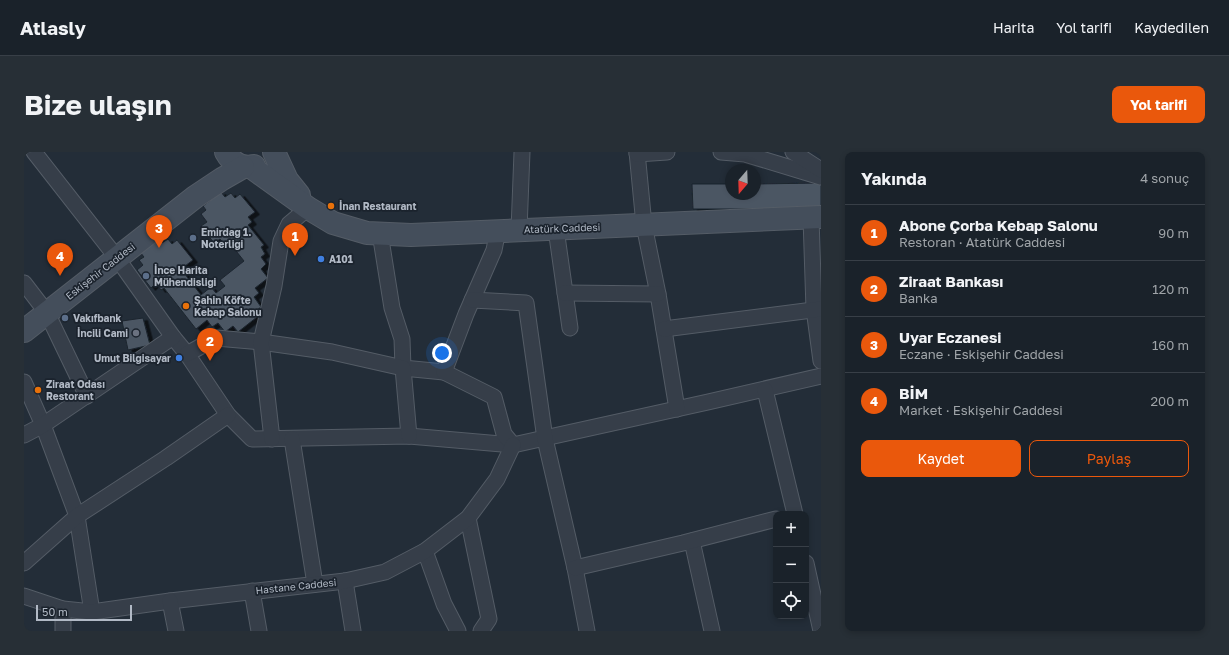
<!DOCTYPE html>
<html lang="tr">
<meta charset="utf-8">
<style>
body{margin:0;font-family:"Golos Text",sans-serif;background:#272f36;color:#f1f3f6}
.controls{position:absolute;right:12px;bottom:12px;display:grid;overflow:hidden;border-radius:8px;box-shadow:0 2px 6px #0003}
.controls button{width:36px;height:36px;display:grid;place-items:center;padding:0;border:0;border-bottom:1px solid #383f47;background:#1a222a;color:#f1f3f6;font:20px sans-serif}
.compass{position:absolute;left:701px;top:12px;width:36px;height:36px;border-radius:50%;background:#1a222a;box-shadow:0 2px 6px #0003;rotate:199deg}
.scale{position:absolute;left:12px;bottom:10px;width:96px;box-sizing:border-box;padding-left:4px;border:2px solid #b1b9c5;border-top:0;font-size:11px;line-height:14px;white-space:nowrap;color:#b1b9c5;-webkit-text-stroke:3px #1b232d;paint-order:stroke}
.you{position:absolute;left:418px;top:201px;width:14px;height:14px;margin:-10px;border:3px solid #fff;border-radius:50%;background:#1a73e8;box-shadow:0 0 0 6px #1a73e833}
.badge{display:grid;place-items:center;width:26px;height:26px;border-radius:50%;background:#ea580c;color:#fff;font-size:13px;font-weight:700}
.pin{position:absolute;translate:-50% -33px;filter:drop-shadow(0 1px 2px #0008)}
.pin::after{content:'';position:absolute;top:21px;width:14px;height:12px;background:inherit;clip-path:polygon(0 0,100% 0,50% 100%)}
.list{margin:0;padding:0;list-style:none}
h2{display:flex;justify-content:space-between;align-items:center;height:52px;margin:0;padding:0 16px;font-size:17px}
h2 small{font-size:13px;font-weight:400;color:#9fa4a8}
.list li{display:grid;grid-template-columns:26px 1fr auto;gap:12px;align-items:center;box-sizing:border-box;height:56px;padding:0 16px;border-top:1px solid #383f47}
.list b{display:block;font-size:15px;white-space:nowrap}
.list p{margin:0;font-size:13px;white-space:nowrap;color:#9fa4a8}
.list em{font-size:13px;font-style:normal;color:#9fa4a8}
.actions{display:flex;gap:8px;padding:12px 16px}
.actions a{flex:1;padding:9px 0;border:1px solid #ea580c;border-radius:8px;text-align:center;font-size:14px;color:#ea580c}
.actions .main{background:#ea580c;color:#fff}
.icon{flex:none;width:22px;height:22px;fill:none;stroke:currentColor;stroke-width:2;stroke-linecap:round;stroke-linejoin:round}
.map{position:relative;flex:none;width:797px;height:479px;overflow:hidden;border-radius:8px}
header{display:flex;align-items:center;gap:24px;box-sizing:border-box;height:56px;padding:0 20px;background:#1a222a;border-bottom:1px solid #383f47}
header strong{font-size:19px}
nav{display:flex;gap:22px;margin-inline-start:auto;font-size:14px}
.intro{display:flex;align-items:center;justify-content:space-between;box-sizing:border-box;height:96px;padding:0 24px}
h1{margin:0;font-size:28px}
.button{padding:10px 18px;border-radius:8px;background:#ea580c;color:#fff;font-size:14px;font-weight:700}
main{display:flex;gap:24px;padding:0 24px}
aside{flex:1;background:#1a222a;border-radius:8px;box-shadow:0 2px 6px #0003}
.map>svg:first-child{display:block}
.building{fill:#4b5764;stroke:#1d252f;filter:url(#shadow)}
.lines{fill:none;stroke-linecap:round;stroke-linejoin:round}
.minor-casing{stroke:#545c66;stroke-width:17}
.secondary-casing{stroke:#545c66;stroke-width:24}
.minor{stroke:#363e49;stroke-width:15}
.secondary{stroke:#444e5b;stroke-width:22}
.food-dot{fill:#e8710a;stroke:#1b232d;stroke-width:1.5}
.service-dot{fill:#5c6f8a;stroke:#1b232d;stroke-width:1.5}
.shop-dot{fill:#3f7fe0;stroke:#1b232d;stroke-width:1.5}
.worship-dot{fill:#6b7280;stroke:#1b232d;stroke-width:1.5}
.labels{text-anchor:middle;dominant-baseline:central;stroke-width:3.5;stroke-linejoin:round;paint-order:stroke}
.poi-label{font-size:10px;font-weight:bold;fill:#b1b9c5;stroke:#1b232d;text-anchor:start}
.street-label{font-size:10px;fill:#b1b9c5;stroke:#1b232d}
</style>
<header>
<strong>Atlasly</strong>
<nav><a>Harita</a><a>Yol tarifi</a><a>Kaydedilen</a></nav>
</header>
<div class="intro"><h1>Bize ulaşın</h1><a class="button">Yol tarifi</a></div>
<main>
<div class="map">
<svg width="797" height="479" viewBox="0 0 797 479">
<defs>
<filter id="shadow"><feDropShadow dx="4.5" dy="2.5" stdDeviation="0" flood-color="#0009"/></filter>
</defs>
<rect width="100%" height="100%" fill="#232d38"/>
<g class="building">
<path d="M797 31V57H669L668 32H707V42H731V32Z"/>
<path d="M197 40 201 45 207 41 211 46 216 42 231 60 224 65 228 70 224 73 240 93 237 95 241 102 237 105 242 112 237 117 244 126 231 136 235 141 230 145 237 155 229 161 233 165 214 180 209 174 201 180 194 171 188 175 183 168 172 177 140 136 137 138 132 131 127 136 113 118 119 113 115 108 120 105 116 100 134 86 138 91 144 87 148 92 153 88 169 108 157 117 177 143 187 135 192 141 201 134 196 128 220 109 205 90 201 93 196 87 190 91 177 74 183 70 177 62 182 58 179 54Z"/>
<path d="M119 166 126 193 104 198 98 169Z"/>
</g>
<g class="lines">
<g class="minor-casing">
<g id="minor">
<path d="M10 0 93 106 149 185 163 202 204 263 228 287 385 284 489 293 684 250 797 224"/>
<path d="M613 0 620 73 634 142 653 257"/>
<path d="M697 0 721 2 797 25"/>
<path d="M769 0 797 18"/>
<path d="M613 2 643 0"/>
<path d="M787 66 790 157 797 209"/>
<path d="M532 77 546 176"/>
<path d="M495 78 498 0"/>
<path d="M356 81 368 156 378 187 379 216 420 220 442 162 470 98 474 78"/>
<path d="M0 131 23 161 63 244"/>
<path d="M541 141 634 142"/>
<path d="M448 148 502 151 521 287 551 416 563 479"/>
<path d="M640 177 797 157"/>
<path d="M163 202 192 186 237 190 308 200 379 216 385 284"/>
<path d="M420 220 470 245 480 282 489 293"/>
<path d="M0 230 19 273 53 364 68 460"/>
<path d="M741 238 771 362"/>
<path d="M0 283 19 273 149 185"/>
<path d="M248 287 237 190 250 134 257 89 265 72 284 56"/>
<path d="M268 287 291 432"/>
<path d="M444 366 465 467 457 479"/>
<path d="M668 389 688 479"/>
<path d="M401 399 420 452 434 479"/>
<path d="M0 411 53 364 142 306 204 263"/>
<path d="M782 411 797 479"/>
<path d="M551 416 659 391 752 367"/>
<path d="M321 429 329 479"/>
<path d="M228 439 235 479"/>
<path d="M0 444 39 457 68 460 146 449 321 429 361 420 401 399 444 366 473 327 489 293"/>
<path d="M146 449 152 479"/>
<path d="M39 479V457"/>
</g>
</g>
<g class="secondary-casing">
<g id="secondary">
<path d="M202 0C208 11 218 17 230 14"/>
<path d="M250 0 263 28 275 43"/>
<path d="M227 15 284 56 309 71 343 81 387 83 797 65"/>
<path d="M0 179 171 45 198 27 219 15"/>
</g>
</g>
<use href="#minor" class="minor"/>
<use href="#secondary" class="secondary"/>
</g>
<g class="food-dot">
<circle cx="307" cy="54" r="4"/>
<circle cx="162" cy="154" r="4"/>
<circle cx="14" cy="238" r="4"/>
</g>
<g class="service-dot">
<circle cx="169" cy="86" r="4"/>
<circle cx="122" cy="124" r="4"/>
<circle cx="41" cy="166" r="4"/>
</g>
<g class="shop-dot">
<circle cx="297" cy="107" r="4"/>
<circle cx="155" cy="206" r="4"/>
</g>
<circle class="worship-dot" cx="112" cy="181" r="4"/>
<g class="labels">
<g class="poi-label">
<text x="315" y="54">İnan Restaurant</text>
<text x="177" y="80">Emirdağ 1.<tspan x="177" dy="12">Noterliği</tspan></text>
<text x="305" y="107">A101</text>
<text x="130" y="118">İnce Harita<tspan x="130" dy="12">Mühendisliği</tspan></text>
<text x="170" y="148">Şahin Köfte<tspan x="170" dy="12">Kebap Salonu</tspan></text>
<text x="49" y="166">Vakıfbank</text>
<text x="104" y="181" text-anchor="end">İncili Cami</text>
<text x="147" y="206" text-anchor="end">Umut Bilgisayar</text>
<text x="22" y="232">Ziraat Odası<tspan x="22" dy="12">Restorant</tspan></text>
</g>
<g class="street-label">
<text transform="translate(538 76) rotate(-2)">Atatürk Caddesi</text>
<text transform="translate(76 119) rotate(-38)">Eskişehir Caddesi</text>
<text transform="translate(272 434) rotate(-6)">Hastane Caddesi</text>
</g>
</g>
</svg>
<div class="controls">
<button>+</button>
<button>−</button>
<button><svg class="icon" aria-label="locate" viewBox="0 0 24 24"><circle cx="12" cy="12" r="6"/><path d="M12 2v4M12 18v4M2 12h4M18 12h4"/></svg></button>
</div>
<svg class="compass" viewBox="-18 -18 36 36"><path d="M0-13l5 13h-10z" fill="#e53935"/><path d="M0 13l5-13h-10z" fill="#9fa4a8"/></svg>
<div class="scale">50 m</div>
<div class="you"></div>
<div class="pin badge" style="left:271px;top:104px">1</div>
<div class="pin badge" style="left:186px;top:209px">2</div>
<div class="pin badge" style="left:135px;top:96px">3</div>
<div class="pin badge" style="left:36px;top:124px">4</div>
</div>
<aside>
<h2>Yakında<small>4 sonuç</small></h2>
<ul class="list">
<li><span class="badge">1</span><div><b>Abone Çorba Kebap Salonu</b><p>Restoran · Atatürk Caddesi</p></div><em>90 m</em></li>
<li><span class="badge">2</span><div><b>Ziraat Bankası</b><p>Banka</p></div><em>120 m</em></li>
<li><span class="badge">3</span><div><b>Uyar Eczanesi</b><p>Eczane · Eskişehir Caddesi</p></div><em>160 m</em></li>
<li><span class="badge">4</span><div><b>BİM</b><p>Market · Eskişehir Caddesi</p></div><em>200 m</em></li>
</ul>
<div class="actions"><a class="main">Kaydet</a><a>Paylaş</a></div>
</aside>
</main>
